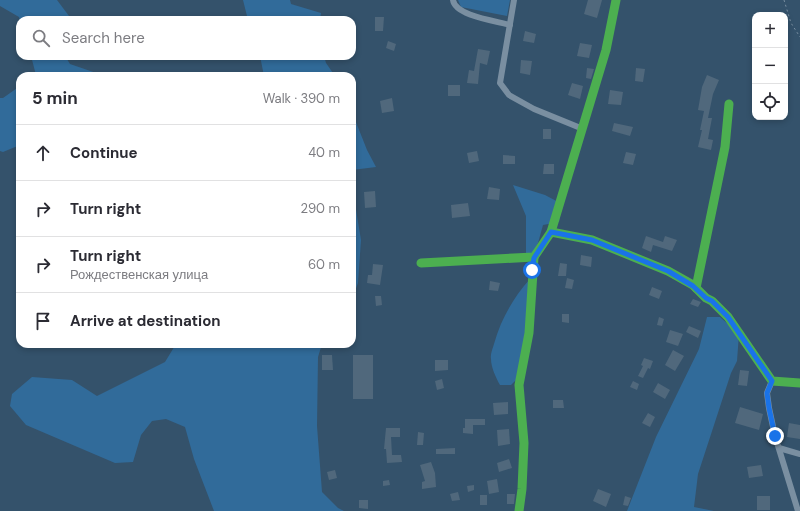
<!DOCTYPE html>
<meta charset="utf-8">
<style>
body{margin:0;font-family:"DM Sans",sans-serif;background:#f2f2f3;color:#2b2b33}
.controls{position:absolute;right:12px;top:12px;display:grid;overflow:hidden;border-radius:8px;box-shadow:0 2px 6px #0003}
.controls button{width:36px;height:36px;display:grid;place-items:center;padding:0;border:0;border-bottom:1px solid #e1e1e2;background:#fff;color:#2b2b33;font:20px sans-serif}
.stop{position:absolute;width:12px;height:12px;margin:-9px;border:3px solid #1a73e8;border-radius:50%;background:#fff}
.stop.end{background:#1a73e8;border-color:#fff;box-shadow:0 1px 4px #0008}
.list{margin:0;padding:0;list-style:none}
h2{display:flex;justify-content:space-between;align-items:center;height:52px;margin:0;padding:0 16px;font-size:17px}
h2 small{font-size:13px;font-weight:400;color:#7c7c81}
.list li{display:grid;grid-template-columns:26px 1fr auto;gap:12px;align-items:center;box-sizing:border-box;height:56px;padding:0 16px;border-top:1px solid #e1e1e2}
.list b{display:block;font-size:15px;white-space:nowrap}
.list p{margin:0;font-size:13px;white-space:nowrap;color:#7c7c81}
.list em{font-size:13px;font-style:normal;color:#7c7c81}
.icon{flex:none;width:22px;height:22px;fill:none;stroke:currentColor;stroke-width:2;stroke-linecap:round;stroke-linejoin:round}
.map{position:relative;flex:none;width:800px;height:511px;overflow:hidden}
.search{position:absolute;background:#fff;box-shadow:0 2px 6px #0003;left:16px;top:16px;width:340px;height:44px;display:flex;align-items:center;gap:10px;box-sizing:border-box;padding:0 14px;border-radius:12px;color:#7c7c81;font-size:15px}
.panel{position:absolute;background:#fff;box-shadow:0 2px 6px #0003;left:16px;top:72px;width:340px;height:276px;border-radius:12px}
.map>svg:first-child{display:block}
.green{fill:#316b9a}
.building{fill:#50687c}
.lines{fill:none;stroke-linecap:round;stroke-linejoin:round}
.path{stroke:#7a8fa1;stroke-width:1;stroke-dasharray:2 3;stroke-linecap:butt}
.street{stroke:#7a8fa1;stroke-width:6}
.fast{stroke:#4caf50;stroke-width:9}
.route{stroke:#1a73e8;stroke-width:5}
</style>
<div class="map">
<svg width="800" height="511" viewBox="0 0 800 511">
<rect width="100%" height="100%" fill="#34526b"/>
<g class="green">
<path d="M0 0H57L72 20 20 21 19 17 0 6Z"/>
<path d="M243 0H290L291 4 321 13 320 20H248Z"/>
<path d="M458 0H510L507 16 461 7Z"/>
<path d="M31 56H65L70 64 105 76H35L36 75Z"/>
<path d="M260 56H324L326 63 335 76H264Z"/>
<path d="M20 86V145L3 152 0 151V98H3Z"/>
<path d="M352 112 367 150 376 167 352 170Z"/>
<path d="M352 185 361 240 358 283 352 299Z"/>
<path d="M513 185 545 195 562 204 559 222 543 225 538 243 532 254H526V216Z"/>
<path d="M530 279 529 317 519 377 511 385H500C496 378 491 367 491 359 490 354 493 348 494 344 501 319 513 298 530 279Z"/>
<path d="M707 317H720L739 334 737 361 731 373 698 474 694 507 714 511H627L656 437 699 349Z"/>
<path d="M176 344H322L318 357 317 426 322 492 338 508 344 511H214L194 459 185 427 166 419 152 421 141 435 133 462 115 463 26 425 10 406 12 394 32 377 72 380 97 396 165 362Z"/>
</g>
<g class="building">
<path d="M588 0H602L597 18 584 14Z"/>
<path d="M375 17H384L383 31H375Z"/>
<path d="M525 31 536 34 534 43 523 41Z"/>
<path d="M388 41 396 44 394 51 386 48Z"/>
<path d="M580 43 592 45 589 58 577 56Z"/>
<path d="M478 49 490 51 487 65 480 63 478 84 467 83 469 70 474 71Z"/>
<path d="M521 60 532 61 530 75 520 73Z"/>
<path d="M587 68 594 69 591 79 586 78Z"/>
<path d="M636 68 645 69 643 82 635 81Z"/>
<path d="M707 75 719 80 713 94 708 118H712L708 139 713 140 711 150 698 147 702 130H700L704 111 698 110 702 87Z"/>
<path d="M572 83 583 86 580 99 568 95Z"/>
<rect x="448" y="85" width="12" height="11"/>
<path d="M610 90 623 92 621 105 608 104Z"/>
<path d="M392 98 394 111 382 113 380 101Z"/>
<path d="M614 123 633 127 630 136 612 131Z"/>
<rect x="543" y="129" width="8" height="10"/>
<path d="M477 151 479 161 469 163 467 153Z"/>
<path d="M626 152 636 154 633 165 623 163Z"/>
<path d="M503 155 515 156V164H503Z"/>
<path d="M544 164H554V174H543Z"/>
<path d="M489 187 500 189 499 200 487 199Z"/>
<path d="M375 191 376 207 365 208 364 192Z"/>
<path d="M468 203 470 216 452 218 451 205Z"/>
<path d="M646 236 663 242 665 236 677 240 672 251 653 245 651 252 642 248Z"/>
<path d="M581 255 592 257 591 267 580 265Z"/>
<path d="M560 263 567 264 566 276H558Z"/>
<path d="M373 264 383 265 380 285 367 283 368 275H372Z"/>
<path d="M567 278 574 280 572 289 565 288Z"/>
<path d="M490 281 500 283 498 291 489 290Z"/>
<path d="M652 287 662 291 659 299 649 295Z"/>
<path d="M375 296H381L382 305 376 306Z"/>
<path d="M693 299 701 302 698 307 690 304Z"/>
<path d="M562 314H569V323L562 322Z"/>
<path d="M659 317 664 319 662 326 657 325Z"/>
<path d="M689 326 701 331 698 338 686 332Z"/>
<path d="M670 330 683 334 678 346 666 342Z"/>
<path d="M673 350 684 356 675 371 665 365Z"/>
<path d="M322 355H332L333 370H322Z"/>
<rect x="353" y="355" width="20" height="44"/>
<path d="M644 358 653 361 650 369 648 368 643 378 638 376 643 366 641 365Z"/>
<path d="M435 360H448V370L435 371Z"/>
<path d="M740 370 749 371 747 386 738 385Z"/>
<path d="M442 379 444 388 437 390 435 381Z"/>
<path d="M633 381 639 384 637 390 630 387Z"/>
<path d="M658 383 670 390 665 399 653 392Z"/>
<path d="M553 400H563L564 408H553Z"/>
<path d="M508 402V414L494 415 493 403Z"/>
<path d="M740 407 763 414 759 430 735 423Z"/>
<path d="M648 413 655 417 650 427 642 423Z"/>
<path d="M465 419H485V425H473V434L463 433V428H465Z"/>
<path d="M789 423 800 425V439L787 437Z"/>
<path d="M386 428H400V437H391L392 455H401L402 462 387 463 386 449H384Z"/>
<path d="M509 429 510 444 498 446 497 430Z"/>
<path d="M418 432 424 433 423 445H417Z"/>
<path d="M455 448V454H436V449Z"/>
<path d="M509 459 512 468 499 472 497 463Z"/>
<path d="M431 462 435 473 436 487 422 489V482L425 481 420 465Z"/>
<path d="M761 465 763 476 749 478 747 467Z"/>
<path d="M335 470 337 478 329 480 327 472Z"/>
<path d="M497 479 499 492 489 494 487 481Z"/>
<path d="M389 480 390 485 383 486V481Z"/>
<path d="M474 485V490L468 492 467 486Z"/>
<path d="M598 489 611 494 606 507 593 501Z"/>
<path d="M458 492 460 500 452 501 450 494Z"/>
<path d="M507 494H515L514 504H507Z"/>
<rect x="480" y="495" width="7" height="10"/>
<path d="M625 496 631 498 628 506 623 505Z"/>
<rect x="757" y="496" width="13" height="14"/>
<path d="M359 500H368V509L359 508Z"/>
</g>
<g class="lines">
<path class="path" d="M784 0 791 23 800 37"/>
<g class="street">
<path d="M453 0C455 16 496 21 510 25"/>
<path d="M514 0 500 83 509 95 534 109 583 129"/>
<path d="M772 381 767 393 769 408 775 436 798 511"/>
<path d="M779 448 800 454"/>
</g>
<g class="fast">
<path d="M551 232 592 240 668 271 693 285 706 298 712 301 728 317 772 381 800 383"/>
<path d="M421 263 534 257 551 232 606 50 616 0"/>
<path d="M696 288 725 147 729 104"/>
<path d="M519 511 522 489 524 443 519 385 529 333 534 257"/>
</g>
</g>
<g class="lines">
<path class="route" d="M532 270 534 258 551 232 592 240 668 271 693 286 706 298 712 301 728 317 772 381 767 393 769 408 775 436"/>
</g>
</svg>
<div class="controls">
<button>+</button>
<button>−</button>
<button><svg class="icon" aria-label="locate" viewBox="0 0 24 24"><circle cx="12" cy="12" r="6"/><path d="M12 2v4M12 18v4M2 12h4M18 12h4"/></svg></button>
</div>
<div class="stop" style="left:532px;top:270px"></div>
<div class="stop end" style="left:775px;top:436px"></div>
<div class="search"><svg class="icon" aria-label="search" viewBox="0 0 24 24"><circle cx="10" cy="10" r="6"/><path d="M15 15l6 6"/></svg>Search here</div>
<section class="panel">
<h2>5 min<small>Walk · 390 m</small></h2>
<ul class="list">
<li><svg class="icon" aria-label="ahead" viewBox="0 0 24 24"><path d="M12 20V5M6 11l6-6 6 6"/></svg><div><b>Continue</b></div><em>40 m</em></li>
<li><svg class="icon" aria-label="right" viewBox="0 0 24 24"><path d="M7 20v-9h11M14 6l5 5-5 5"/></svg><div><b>Turn right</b></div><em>290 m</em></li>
<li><svg class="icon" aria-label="right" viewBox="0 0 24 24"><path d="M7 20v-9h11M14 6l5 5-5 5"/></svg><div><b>Turn right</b><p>Рождественская улица</p></div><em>60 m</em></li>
<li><svg class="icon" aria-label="arrive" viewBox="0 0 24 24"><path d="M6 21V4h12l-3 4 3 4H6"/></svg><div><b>Arrive at destination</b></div></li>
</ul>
</section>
</div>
